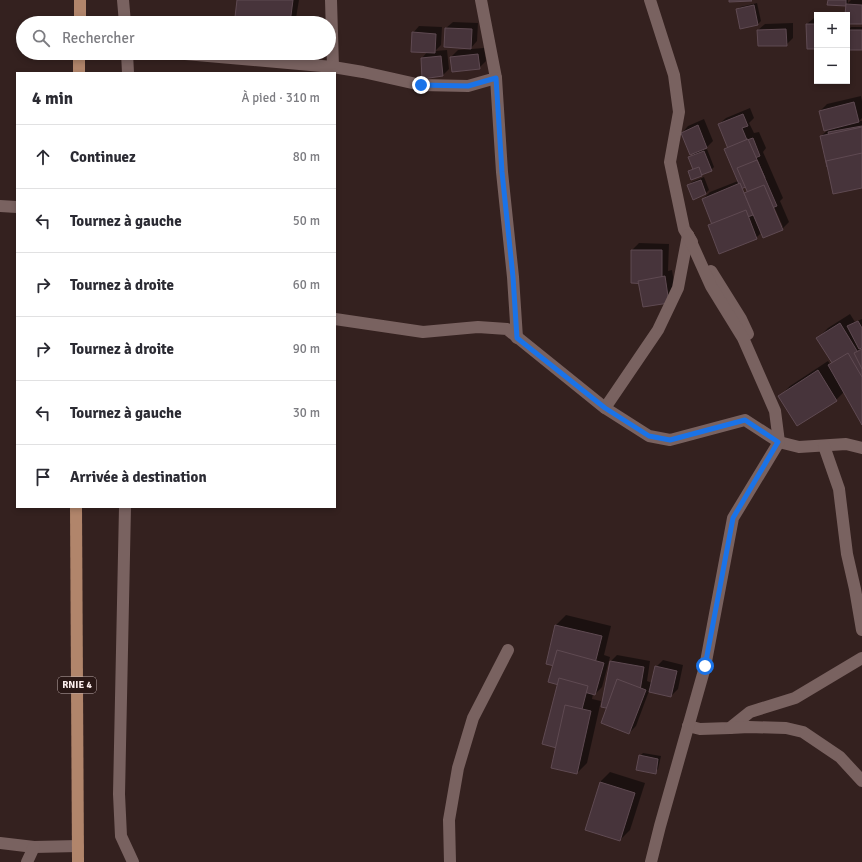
<!DOCTYPE html>
<html lang="fr">
<meta charset="utf-8">
<style>
body{margin:0;font-family:Signika,sans-serif;background:#f7f7f7;color:#2b2b33}
.controls{position:absolute;right:12px;top:12px;display:grid;overflow:hidden;border-radius:0px;box-shadow:0 2px 6px #0003}
.controls button{width:36px;height:36px;display:grid;place-items:center;padding:0;border:0;border-bottom:1px solid #e1e1e2;background:#fff;color:#2b2b33;font:20px sans-serif}
.stop{position:absolute;width:12px;height:12px;margin:-9px;border:3px solid #1a73e8;border-radius:50%;background:#fff}
.stop.end{background:#1a73e8;border-color:#fff;box-shadow:0 1px 4px #0008}
.list{margin:0;padding:0;list-style:none}
h2{display:flex;justify-content:space-between;align-items:center;height:52px;margin:0;padding:0 16px;font-size:17px}
h2 small{font-size:13px;font-weight:400;color:#7c7c81}
.list li{display:grid;grid-template-columns:26px 1fr auto;gap:12px;align-items:center;box-sizing:border-box;height:64px;padding:0 16px;border-top:1px solid #e1e1e2}
.list b{display:block;font-size:15px;white-space:nowrap}
.list em{font-size:13px;font-style:normal;color:#7c7c81}
.icon{flex:none;width:22px;height:22px;fill:none;stroke:currentColor;stroke-width:2;stroke-linecap:round;stroke-linejoin:round}
.map{position:relative;flex:none;width:862px;height:862px;overflow:hidden}
.search{position:absolute;background:#fff;box-shadow:0 2px 6px #0003;left:16px;top:16px;width:320px;height:44px;display:flex;align-items:center;gap:10px;box-sizing:border-box;padding:0 14px;border-radius:22px;color:#7c7c81;font-size:15px}
.panel{position:absolute;background:#fff;box-shadow:0 2px 6px #0003;left:16px;top:72px;width:320px;height:436px;border-radius:0px}
.map>svg:first-child{display:block}
.shadow{fill:#0007;fill-rule:evenodd}
.building{fill:#47343b;stroke:#5f4a52}
.lines{fill:none;stroke-linecap:round;stroke-linejoin:round}
.street{stroke:#796260;stroke-width:12}
.primary{stroke:#b1856b;stroke-width:12}
.route{stroke:#1a73e8;stroke-width:5}
.labels{text-anchor:middle;dominant-baseline:central;stroke-width:3.5;stroke-linejoin:round;paint-order:stroke}
.shield{fill:#2a1816;stroke:#beaead;stroke-width:1}
.shield-label{font-size:10px;font-weight:bold;fill:#fdefee}
</style>
<div class="map">
<svg width="862" height="862" viewBox="0 0 862 862">
<rect width="100%" height="100%" fill="#34211f"/>
<g class="shadow">
<path d="M238 0H299L296 18 291 23H280Z"/>
<path d="M829 0H848V3L851 0H862V23H847V5Z"/>
<path d="M757 3 761 21 758 24 741 28 737 10 740 7Z"/>
<path d="M814 18H817V48L807 24Z"/>
<path d="M453 22 478 23 477 41 470 49 446 28Z"/>
<path d="M793 23V38L786 45 758 30 765 24Z"/>
<path d="M419 26 442 27 441 45 435 51 447 50 449 69 443 75 422 58 428 51 413 33Z"/>
<path d="M851 27H862V49L848 30Z"/>
<path d="M484 48 486 61 479 68 451 57 458 50Z"/>
<path d="M861 96 862 101V118L859 121H862V187L821 136 828 130 820 111 827 104Z"/>
<path d="M750 108 754 118 749 123 754 133 759 132 766 148 763 152 783 198 780 201 789 222 782 229 762 232 756 238 709 225 712 222 703 199 710 192 738 181 725 150 728 146 719 124 726 118ZM746 185 749 192 744 194 741 188ZM772 202 783 227H780L770 203Z"/>
<path d="M704 119 713 141 704 150 707 149 714 167 711 170 689 171 693 168 690 158 695 152 682 133 688 126Z"/>
<path d="M704 177 709 190 706 193 694 198 689 185 692 182Z"/>
<path d="M639 243 669 244 668 271 672 270 676 295 669 302 632 250Z"/>
<path d="M850 314 855 322 862 319V423L844 392 836 400 780 396 790 386 828 361 830 364 833 362 818 338 828 328Z"/>
<path d="M566 615 611 626 604 655 610 657 602 687 595 694H593L592 699 601 701 587 763 577 773 556 747 559 684 554 664 547 663 556 625Z"/>
<path d="M617 655 650 661 647 681 652 683 656 667 663 660 683 665 678 689 671 696 649 691 636 726 629 733 608 707 611 661Z"/>
<path d="M643 753 661 756 658 769 655 772 640 756Z"/>
<path d="M610 772 645 783 630 830 620 840 600 782Z"/>
</g>
<g class="building">
<path d="M237 0H293L290 23H274L235 17Z"/>
<path d="M729 0H751L752 1 729 2Z"/>
<path d="M828 0H846V6L827 5Z"/>
<path d="M846 4 862 5V24H847V15H845Z"/>
<path d="M754 5 758 25 740 29 736 9Z"/>
<path d="M806 24H817V49H807Z"/>
<path d="M445 28 472 29 471 49 444 47Z"/>
<path d="M786 29 787 46H758L757 30Z"/>
<rect x="847" y="30" width="15" height="20"/>
<path d="M412 32 436 34 435 53 411 52Z"/>
<path d="M478 54 480 69 452 72 450 57Z"/>
<path d="M441 56 443 76 422 79 421 58Z"/>
<path d="M854 102 859 122 824 131 819 111Z"/>
<path d="M743 114 748 126 742 128 747 140 753 138 760 156 735 166 718 124Z"/>
<path d="M698 125 707 148 690 155 681 133Z"/>
<path d="M862 126V146L832 151 828 132Z"/>
<path d="M862 127V160L827 167 820 136Z"/>
<path d="M748 139 765 178 741 189 724 149Z"/>
<path d="M704 151 712 171 696 177 688 157Z"/>
<path d="M862 153V188L833 194 826 161Z"/>
<path d="M757 160 777 206 757 214 737 168Z"/>
<path d="M699 167 702 176 691 180 688 171Z"/>
<path d="M701 180 706 194 693 200 687 185Z"/>
<path d="M740 183 753 215 714 230 702 199Z"/>
<path d="M764 185 783 230 763 238 744 193Z"/>
<path d="M746 210 757 239 719 254 708 225Z"/>
<path d="M631 250H662V285L631 283Z"/>
<path d="M665 276 669 303 643 307 638 281Z"/>
<path d="M858 321 862 328V348L859 349 847 326Z"/>
<path d="M840 323 862 359V407L861 408 816 338Z"/>
<path d="M862 349V369L854 353Z"/>
<path d="M848 353 862 377V425L828 365Z"/>
<path d="M818 370 837 401 797 426 778 396Z"/>
<path d="M555 625 602 636 592 675 546 664Z"/>
<path d="M557 650 604 663 595 695 548 682Z"/>
<path d="M610 661 644 667 636 714 601 707Z"/>
<path d="M655 666 677 671 671 697 649 692Z"/>
<path d="M559 678 588 686 571 752 542 744Z"/>
<path d="M617 679 646 690 629 734 601 723Z"/>
<path d="M565 705 591 711 577 774 551 768Z"/>
<path d="M639 755 658 759 656 774 636 770Z"/>
<path d="M600 782 635 793 620 841 585 830Z"/>
</g>
<g class="lines">
<g class="street">
<path d="M123 0 125 23"/>
<path d="M331 0 333 67"/>
<path d="M650 0 674 75 679 112 670 162 684 229 692 242"/>
<path d="M127 53 128 73"/>
<path d="M174 53 333 67 363 72 421 85 468 86 496 78 481 0"/>
<path d="M496 78 502 172 513 277 517 338"/>
<path d="M0 206 17 207"/>
<path d="M711 271 741 319 748 334"/>
<path d="M335 319 423 332 478 327 507 329 605 408 649 436 670 440 745 420 779 442 799 447 846 444 862 448"/>
<path d="M605 408 658 330 678 288 688 235"/>
<path d="M824 446 839 489 847 554 855 589 862 630"/>
<path d="M125 507 119 794 121 836 133 862"/>
<path d="M688 726 700 729 730 728 750 712 795 698 862 658"/>
<path d="M730 728 749 727 786 728 803 732 840 757 862 781"/>
<path d="M0 843 34 847 78 846"/>
<path d="M27 862 34 847"/>
<path d="M450 862 449 820 458 768 473 718 508 650"/>
<path d="M651 862 660 826 705 667 733 518 779 442 775 411 743 338 711 286 688 235"/>
</g>
<g class="primary">
<path d="M80 23V0"/>
<path d="M79 73V53"/>
<path d="M76 507 78 862"/>
</g>
</g>
<g class="lines">
<path class="route" d="M421 85 468 86 496 78 502 172 513 277 517 338 605 408 649 436 670 440 745 420 778 442 733 518 705 666"/>
</g>
<g class="labels">
<rect class="shield" x="58" y="677" width="38" height="16" rx="3"/>
<g class="shield-label">
<text x="77" y="685">RNIE 4</text>
</g>
</g>
</svg>
<div class="controls">
<button>+</button>
<button>−</button>
</div>
<div class="stop" style="left:705px;top:666px"></div>
<div class="stop end" style="left:421px;top:85px"></div>
<div class="search"><svg class="icon" aria-label="search" viewBox="0 0 24 24"><circle cx="10" cy="10" r="6"/><path d="M15 15l6 6"/></svg>Rechercher</div>
<section class="panel">
<h2>4 min<small>À pied · 310 m</small></h2>
<ul class="list">
<li><svg class="icon" aria-label="ahead" viewBox="0 0 24 24"><path d="M12 20V5M6 11l6-6 6 6"/></svg><div><b>Continuez</b></div><em>80 m</em></li>
<li><svg class="icon" aria-label="left" viewBox="0 0 24 24"><path d="M17 20v-9H6M10 6l-5 5 5 5"/></svg><div><b>Tournez à gauche</b></div><em>50 m</em></li>
<li><svg class="icon" aria-label="right" viewBox="0 0 24 24"><path d="M7 20v-9h11M14 6l5 5-5 5"/></svg><div><b>Tournez à droite</b></div><em>60 m</em></li>
<li><svg class="icon" aria-label="right" viewBox="0 0 24 24"><path d="M7 20v-9h11M14 6l5 5-5 5"/></svg><div><b>Tournez à droite</b></div><em>90 m</em></li>
<li><svg class="icon" aria-label="left" viewBox="0 0 24 24"><path d="M17 20v-9H6M10 6l-5 5 5 5"/></svg><div><b>Tournez à gauche</b></div><em>30 m</em></li>
<li><svg class="icon" aria-label="arrive" viewBox="0 0 24 24"><path d="M6 21V4h12l-3 4 3 4H6"/></svg><div><b>Arrivée à destination</b></div></li>
</ul>
</section>
</div>
